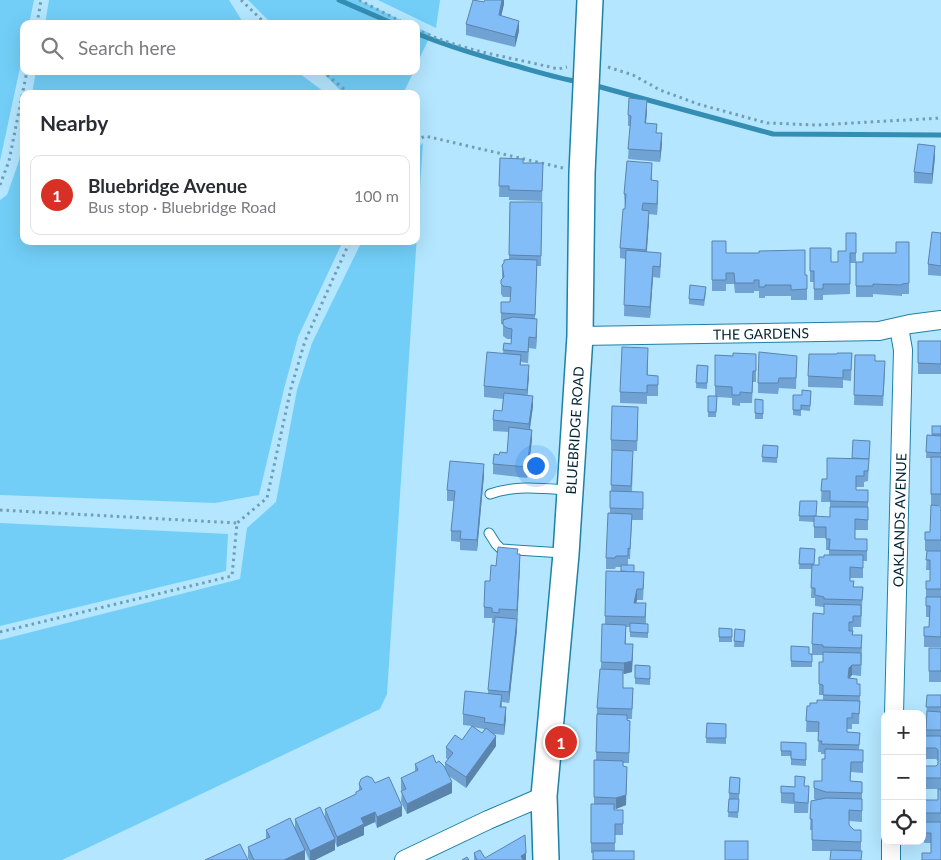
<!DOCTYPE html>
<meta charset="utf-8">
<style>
body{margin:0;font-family:Lato,sans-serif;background:#f2f2f3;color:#2b2b33}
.controls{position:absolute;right:15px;bottom:15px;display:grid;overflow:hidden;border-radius:10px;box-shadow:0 5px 20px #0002}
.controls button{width:45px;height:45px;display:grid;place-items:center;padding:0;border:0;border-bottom:1px solid #e1e1e2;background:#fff;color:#2b2b33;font:25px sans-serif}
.you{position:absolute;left:535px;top:465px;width:18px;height:18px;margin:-12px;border:4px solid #fff;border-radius:50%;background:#1a73e8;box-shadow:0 0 0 8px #1a73e833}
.badge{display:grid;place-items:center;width:32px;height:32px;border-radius:50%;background:#d93025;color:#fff;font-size:16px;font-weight:700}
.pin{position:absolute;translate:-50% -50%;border:2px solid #fff;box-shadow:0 1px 5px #0006}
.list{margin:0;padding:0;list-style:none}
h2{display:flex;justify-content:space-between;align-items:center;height:65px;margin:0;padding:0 20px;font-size:21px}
h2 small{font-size:16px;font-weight:400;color:#7c7c81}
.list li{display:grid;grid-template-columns:32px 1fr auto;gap:15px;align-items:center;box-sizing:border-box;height:80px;margin:0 10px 10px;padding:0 10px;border:1px solid #e1e1e2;border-radius:10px}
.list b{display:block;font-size:19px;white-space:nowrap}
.list p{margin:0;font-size:16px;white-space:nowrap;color:#7c7c81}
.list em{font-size:16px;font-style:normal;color:#7c7c81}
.icon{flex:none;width:28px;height:28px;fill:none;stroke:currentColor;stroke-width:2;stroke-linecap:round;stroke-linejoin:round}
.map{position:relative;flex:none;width:941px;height:860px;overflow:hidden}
.search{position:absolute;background:#fff;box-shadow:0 5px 20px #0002;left:20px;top:20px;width:400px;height:55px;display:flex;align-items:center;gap:12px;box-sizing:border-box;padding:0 18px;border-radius:10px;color:#7c7c81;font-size:19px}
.panel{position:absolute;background:#fff;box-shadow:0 5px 20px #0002;left:20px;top:90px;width:400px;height:155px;border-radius:10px}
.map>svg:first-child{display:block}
.green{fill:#72cef7}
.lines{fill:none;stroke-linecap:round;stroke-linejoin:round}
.stream{stroke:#348db2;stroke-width:5}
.lane-casing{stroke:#1e81a7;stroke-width:11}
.street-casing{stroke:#1e81a7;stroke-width:20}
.secondary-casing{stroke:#1e81a7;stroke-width:28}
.path{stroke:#719eb3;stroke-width:3;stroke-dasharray:2.5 4;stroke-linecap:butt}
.lane{stroke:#fff;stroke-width:9}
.street{stroke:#fff;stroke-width:18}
.secondary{stroke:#fff;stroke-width:25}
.wall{fill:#70a3d4;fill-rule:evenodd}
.shaded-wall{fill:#5b84ad}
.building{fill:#82bdf7;stroke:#5b84ad}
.labels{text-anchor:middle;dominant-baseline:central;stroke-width:4;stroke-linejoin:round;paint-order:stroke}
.street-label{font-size:14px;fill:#002433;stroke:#fff}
</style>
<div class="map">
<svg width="941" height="860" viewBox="0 0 941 860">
<rect width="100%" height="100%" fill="#b4e6ff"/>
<g class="green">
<path d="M0 0H34L29 24H24V49L0 161Z"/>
<path d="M49 0H229L244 24H45Z"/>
<path d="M248 0H359L409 24H272Z"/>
<path d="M378 0H440L436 28Z"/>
<path d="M416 27 431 34 416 66Z"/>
<path d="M36 71H296L327 94H32Z"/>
<path d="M321 71H414L403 94H344Z"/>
<path d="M24 136V241H343L298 337 284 389 259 495 215 503 0 495V200L7 195 19 161Z"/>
<path d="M423 143 387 694 380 709 62 860H0V640L240 579 247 528 276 502 297 390 312 343 362 241H416V149Z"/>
<path d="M0 523 228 534 226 571 0 626Z"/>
</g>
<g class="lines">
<g class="stream">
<path d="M339 0 394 24"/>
<path d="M416 33C446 46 478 55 509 64 532 70 556 78 580 82"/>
<path d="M593 85 773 134 941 135"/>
</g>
<g class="lane-casing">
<g id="lane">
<path d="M490 494C516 485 540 488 567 490"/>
<path d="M489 533 496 544 501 549 563 553"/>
</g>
</g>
<g class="street-casing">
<g id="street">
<path id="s1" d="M580 336 879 331 910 324 941 320"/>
<path id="s2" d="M894 714 903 350 899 327"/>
<path d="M404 860 488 820 544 796"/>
<path d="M891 860V841"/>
</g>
</g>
<g class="secondary-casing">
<g id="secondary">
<path id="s3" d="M546 860 544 796 566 554 580 336 582 173 590 0"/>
</g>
</g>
<g class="path">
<path d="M241 0 266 24"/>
<path d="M359 0 406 24"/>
<path d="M37 24 41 0"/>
<path d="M416 29C460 51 511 57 558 69L567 67"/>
<path d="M608 67 633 75 660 90 698 104 767 123 817 125 941 118"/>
<path d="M322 71 350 94"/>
<path d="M416 141 425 136 563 168"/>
<path d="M0 185 9 161 27 71"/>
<path d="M0 510 237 523"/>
<path d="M0 632 232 576 237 523 267 498 291 388 305 341 350 241"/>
</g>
<use href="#lane" class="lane"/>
<use href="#street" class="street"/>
<use href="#secondary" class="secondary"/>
</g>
<g class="wall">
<path d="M504 0V4L501 16 519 31 515 47 466 35V24L484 2Z"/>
<path d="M647 111 646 123 657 133 662 144 660 162 628 159 630 126H628V115Z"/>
<path d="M935 157 932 184 914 183V172Z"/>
<path d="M500 158 523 163H543L542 201 509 200V197H499Z"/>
<path d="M652 173V180L658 192 657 215 649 214 647 252 661 264 660 278 653 277 650 318 624 316 625 259 620 258V248L625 209 624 194Z"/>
<path d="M510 202H542L541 266H537L535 319 537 330 536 349 529 348 528 363 521 362V365L529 376 527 395 533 406 530 429 532 440 527 478 493 474V464L499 455 507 453 509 432 493 431V420L502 411 503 399 484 397V386L503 353 504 343 511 344V339H507L503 336V324H501V302H510L511 297H503L501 294V280L502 279V265L509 259Z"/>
<path d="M856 233V262H863L896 253 909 242V294H902V296L873 294V297H856V263H850V294L823 295V300H814V282H810V248L831 262H838L846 251Z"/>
<path d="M941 233V276L928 275V264Z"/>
<path d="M712 241 726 253 805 275H807V300H791V296H765V298H759V291H754V293H735L734 284H726V291H712Z"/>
<path d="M706 292 704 306 689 304V299Z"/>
<rect x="918" y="341" width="23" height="33"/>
<path d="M852 353 851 381 843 380V388L808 387V376L837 354Z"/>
<path d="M756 354V382H753L752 403H740V406L732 405V398L717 397 716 417H708V396H715V355L733 356Z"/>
<path d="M855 355 885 372 883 406 854 405Z"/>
<path d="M797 356 796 389 779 388 778 394 758 393V383Z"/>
<path d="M648 358V375L658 376V396H647V404L620 403V392Z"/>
<path d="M697 365 708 366 707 389 696 388Z"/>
<path d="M811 391 810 411 801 410V416L793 415V395H802Z"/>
<path d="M755 399 763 400V419H755Z"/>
<path d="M638 418 637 451 611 450V440Z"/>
<path d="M932 426H941V505H931V458H926L927 435 932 436Z"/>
<path d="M763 445 778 446 777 463 762 462Z"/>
<path d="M612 450 633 462 632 492H643V520H632L630 559H628V565L644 583 643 600H637L636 603H646V624H648V638L630 637V627H626V644L633 654 632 672 623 674V688H633L632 719H627V720L630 721 629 763H623L626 805 616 809H614V810H623V835H615V851L591 853V804H594V760H596L597 708 605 624V616L621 571V567H616L615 569H606V558L610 513V491H611Z"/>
<path d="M869 463 868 481 864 482V487H856V490H868V530H855V539H867V561H863V578H850V581L853 587H863L861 627H853V635L862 646 861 676 852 675 849 679 857 684 860 695 859 724H852V729H847V732L860 733 859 750H863V773L851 772 850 781 862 782V822L849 821V825L854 830H861V851H812V830H810L811 801 816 800 814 799V781H822L825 754H821V752H818L819 732H806L807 706H810L817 703 823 700V695H819V662H823V655H812V644L824 614V607L815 606V598H811L812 569H799L800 548 815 549 814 565H819L824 557 829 555V550H826V538H814V522L799 521 800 501 816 517H830V502H821L822 479H827Z"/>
<path d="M484 475 477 551 460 550V542L451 541V531L454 501H447V490Z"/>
<path d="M941 506V551H925V532H930Z"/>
<path d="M927 551H941V647H924V636L929 627V617H926V581H930V570H926Z"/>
<path d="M518 554 520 565 517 630 509 703 502 702V707L506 718 504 735 494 734 496 746 466 788 449 776 452 793 407 814 401 802 402 791 401 789V778L415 772V764L436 763 445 769V763L448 760 446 758V747L462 740 472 726 463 725V714L488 693 494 623H492V618H484V607L490 581 496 566ZM473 727 484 729V730L482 733Z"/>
<path d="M719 628 732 629V642H719Z"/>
<path d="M735 629 745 630 744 647H734Z"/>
<path d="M791 646 809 654H812V667H791Z"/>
<rect x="929" y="648" width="12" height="34"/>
<path d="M635 665 650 666V685L635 684Z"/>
<path d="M927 695H941V789H924V766H936L938 764V761L936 759H925Z"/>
<path d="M707 723 726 724V744L706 743Z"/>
<path d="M781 742 806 743V766L791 765V756H781Z"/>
<path d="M730 777 740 778 738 818 728 817Z"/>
<path d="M375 783 402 816 377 828 375 822 364 827V835L337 847 335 842V850L315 860H309L305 850V860H249L248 858V847L266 839V830L295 829V819L325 818V809L356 794V792L359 791V784Z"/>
<path d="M781 786 795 787 805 786 809 797 808 813H794V804L781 803Z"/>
<path d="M941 789V860L931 853V843H924V800H938Z"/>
<path d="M474 853 485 858 526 860H474Z"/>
</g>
<g class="shaded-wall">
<path d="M502 0H504V4L499 26V15Z"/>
<path d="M519 21V31L515 47V37Z"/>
<path d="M647 100V111L645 134V123Z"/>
<path d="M662 133V144L660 162V151Z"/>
<path d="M935 146V157L932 184V174Z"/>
<path d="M658 181V192L657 215V204Z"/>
<path d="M649 211V222L646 260V250Z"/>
<path d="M653 266V277L650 318V307Z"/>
<path d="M537 319V330L536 349V338Z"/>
<path d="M529 365V376L527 401V390Z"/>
<path d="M533 396V406L529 434V424Z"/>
<path d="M532 430V440L527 478V467Z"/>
<path d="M484 464V475L477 551V540Z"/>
<path d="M520 554V565L517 621V610Z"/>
<path d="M637 589V600L634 613V603Z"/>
<path d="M517 619V630L509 703V692Z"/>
<path d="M633 644 632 672 624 674V663Z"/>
<path d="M852 665V675L849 679 848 689 849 668Z"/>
<path d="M506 707V718L504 735V725Z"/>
<path d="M496 736V746L466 788V777Z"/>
<path d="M627 767 626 805 616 809V798Z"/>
<path d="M452 782V793L407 814V804Z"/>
<path d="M402 806V816L377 828V817Z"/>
<path d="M375 812V822L364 827V835L337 847V837L361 818Z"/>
<path d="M335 839V850L315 860H310V851Z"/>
<path d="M305 850V860H284Z"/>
<path d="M526 853V860H521V856Z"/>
</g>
<g class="building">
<path d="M473 0 484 2 485 0H502L499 15 519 21 515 37 466 24Z"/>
<path d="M629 98 647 100 645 123 657 124 656 133H662L660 151 628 149 631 116 628 115Z"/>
<path d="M918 144 935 146 932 174 914 172Z"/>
<path d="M500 158 523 159V163H543L542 191 509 190V186H499Z"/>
<path d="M627 161 652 163 651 180 658 181 657 204 643 203 642 210 649 211 646 250 620 248 623 209H625L626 194H624Z"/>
<path d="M510 202H542L541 256 509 255Z"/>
<path d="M932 232 941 233V266L928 264Z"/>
<path d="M846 233H856V253H850V284H823V289H814V271H810V248H831V262H838V251H846Z"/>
<path d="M712 241H726V253H759V251L805 250V275H807V289L791 290V285H765V287H759V280H754V283H735L734 273H726V280H712Z"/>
<path d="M896 242H909V283L902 284V285L873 284V286H856V262H863V253H896Z"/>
<path d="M626 250 661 253 660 267 653 266 650 307 624 305Z"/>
<path d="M512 259 537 260 535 315 501 313V302H510L511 287 503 286 501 284V280L504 277 502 265 504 263V260Z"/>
<path d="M690 285 706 287 704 300 689 299Z"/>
<path d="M513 317 537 319 536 338 529 337 528 352 503 350 504 343 511 344 512 329 507 328 503 325V320Z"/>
<path d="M918 341H941V364L918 363Z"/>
<path d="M622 347 648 348 647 375 658 376V385H647V393L620 392Z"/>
<path d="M487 352 521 355 520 365H529L527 390 484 386Z"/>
<path d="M759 352 797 356 796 378H779L778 383H758Z"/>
<path d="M733 353 756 354V371H753L752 393 740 392V395H732V387L715 386V355L733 356Z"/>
<path d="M837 353H852L851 370H843V378L808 376 809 354H837Z"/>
<path d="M855 355H875V361H885L883 396 854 395Z"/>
<path d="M697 365 708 366 707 383H696Z"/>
<path d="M802 390 811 391 810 406 801 405V410H793V395H802Z"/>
<path d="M504 393 533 396 529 424 493 420 494 410 502 411Z"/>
<path d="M708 396H717L716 412H708Z"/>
<path d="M755 399 763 400V414L755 413Z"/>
<path d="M612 406 638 407 637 441 611 440Z"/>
<rect x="932" y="426" width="9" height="8"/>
<path d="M509 427 532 430 527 467 493 464 494 454 499 455 500 452 507 453Z"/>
<path d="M927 435 941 436V453L926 452Z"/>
<path d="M853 440 870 441 869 459 852 458Z"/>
<path d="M763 445 778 446 777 458 762 457Z"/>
<path d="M612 450 633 451 631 486 611 485Z"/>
<rect x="931" y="457" width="10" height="37"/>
<path d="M827 458 869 459 868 471H864V476H856V490H868V502L830 501V491H821L822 479H827Z"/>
<path d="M450 461 484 464 477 540 460 539 461 531H451L455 491 447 490Z"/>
<path d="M610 491 643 492V509L610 508Z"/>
<path d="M800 501H817L816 516H799Z"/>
<path d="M931 505 941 506V540H925V532H930Z"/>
<path d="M830 507H868V520L855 519V539H867V551L829 550 830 539H826V527H814V516L830 517Z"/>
<path d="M608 513 632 514 630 549 628 548V556H616L615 558H606Z"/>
<path d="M498 547 518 549 517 554H520L517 610 499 609V613L492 612V608L484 607 485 581H490L491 565 496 566Z"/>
<path d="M800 548 815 549 814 564H799Z"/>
<path d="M927 551H941V589H926V581H930V560H926Z"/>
<path d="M824 555H863V568L850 567V581H854L853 587H863L862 600 824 599V597L815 595V588H811L812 565H819V557H824Z"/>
<path d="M621 565H634V572L621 571Z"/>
<path d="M606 571 644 572 643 589H637L634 603H646L645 617 605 616Z"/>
<path d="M926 597H941V637L924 636V627H929L930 606H926Z"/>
<path d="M824 604 861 605V616H853V622H849V631H853L852 635H862L861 648 823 647V645L812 644 813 613 824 614Z"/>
<path d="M495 617 517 619 509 692 488 690Z"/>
<path d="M630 623 648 624V633L630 632Z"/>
<path d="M602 624 626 625 625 644H633L632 661 624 663 601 662Z"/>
<path d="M719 628 732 629V637H719Z"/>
<path d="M735 629 745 630 744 642 734 641Z"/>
<path d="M791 646 809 647V654H812V662L791 661Z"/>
<rect x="929" y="648" width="12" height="23"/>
<path d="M823 652 861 653V665H852L849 668 848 678 857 679V684H860V696L823 695V685L819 684V662H823Z"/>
<path d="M635 665 650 666V679L635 678Z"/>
<path d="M600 669 623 670V688H633L632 709 597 708Z"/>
<path d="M465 691 502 695 500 707H506L504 725 484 722 485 718 463 714Z"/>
<path d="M927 695H941V707H926Z"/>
<path d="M817 700 860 701 859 714 852 713V718H847V732L860 733 859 745 821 744 822 741H818L819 722 806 721 807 706H810V703H817Z"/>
<path d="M927 711 941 712V730H926Z"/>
<path d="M597 714 627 715V720L630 721 629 753 596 752Z"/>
<path d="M707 723 726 724V738H706Z"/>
<path d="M472 726 482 733 486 728 496 736 466 777 445 763 453 753 446 747 455 735 462 740Z"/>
<path d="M925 736H941V778H924V766H936L938 764V750L936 748H925Z"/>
<path d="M781 742 806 743V760L791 759V751H781Z"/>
<path d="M825 749 863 750V762H851L850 781 862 782V793L826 792 814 788V781H822V759H825Z"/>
<path d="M433 755 436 763 439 761 444 766 452 782 407 804 401 791 406 789 401 778 418 770 415 764Z"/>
<path d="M594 760 623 761V766L627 767 626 795 616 798 594 797Z"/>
<path d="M367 776 372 778 375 783 389 777 402 806 377 817 375 812 361 818 364 824 337 837 325 809 356 794V792L362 789 359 784 361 779Z"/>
<path d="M795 776 805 777 804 786H809L808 803 794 802V793H781V786L795 787Z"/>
<path d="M730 777 740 778 739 794 729 793Z"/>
<path d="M938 789H941V813H923L924 800H938Z"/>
<path d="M826 798 862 799V811L849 810V825L854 830H861V842L812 840V819H810L811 801Z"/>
<path d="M729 799H739L738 812H728Z"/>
<path d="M591 804H614V810H623V824H615V843H591Z"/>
<path d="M320 807 335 839 310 851 295 819Z"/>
<path d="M290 818 305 850 284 860H254L248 847 270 837 266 830Z"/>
<path d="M924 822H941V860H922V853H931V833H924Z"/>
<path d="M525 835 526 853 521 856 523 860H477L474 853 480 850 485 858Z"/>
<rect x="725" y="841" width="23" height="19"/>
<path d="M240 844 248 860H205Z"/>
<path d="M831 850 862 851 861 860H830Z"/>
<rect x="593" y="851" width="41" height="9"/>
<path d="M467 857 469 860H462Z"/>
</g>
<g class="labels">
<g class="street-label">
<text stroke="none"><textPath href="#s1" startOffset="181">THE GARDENS</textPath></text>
<text stroke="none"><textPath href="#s3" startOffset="431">BLUEBRIDGE ROAD</textPath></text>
<text stroke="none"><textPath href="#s2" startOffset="194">OAKLANDS AVENUE</textPath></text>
</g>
</g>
</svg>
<div class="controls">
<button>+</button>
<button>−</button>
<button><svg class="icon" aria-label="locate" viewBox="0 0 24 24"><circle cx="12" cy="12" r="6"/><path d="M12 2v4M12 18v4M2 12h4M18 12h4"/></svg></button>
</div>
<div class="you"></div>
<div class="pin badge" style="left:561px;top:742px">1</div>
<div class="search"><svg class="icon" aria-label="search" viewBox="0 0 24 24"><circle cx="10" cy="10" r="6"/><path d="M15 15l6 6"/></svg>Search here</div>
<section class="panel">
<h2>Nearby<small></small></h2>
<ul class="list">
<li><span class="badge">1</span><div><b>Bluebridge Avenue</b><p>Bus stop · Bluebridge Road</p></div><em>100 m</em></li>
</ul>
</section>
</div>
